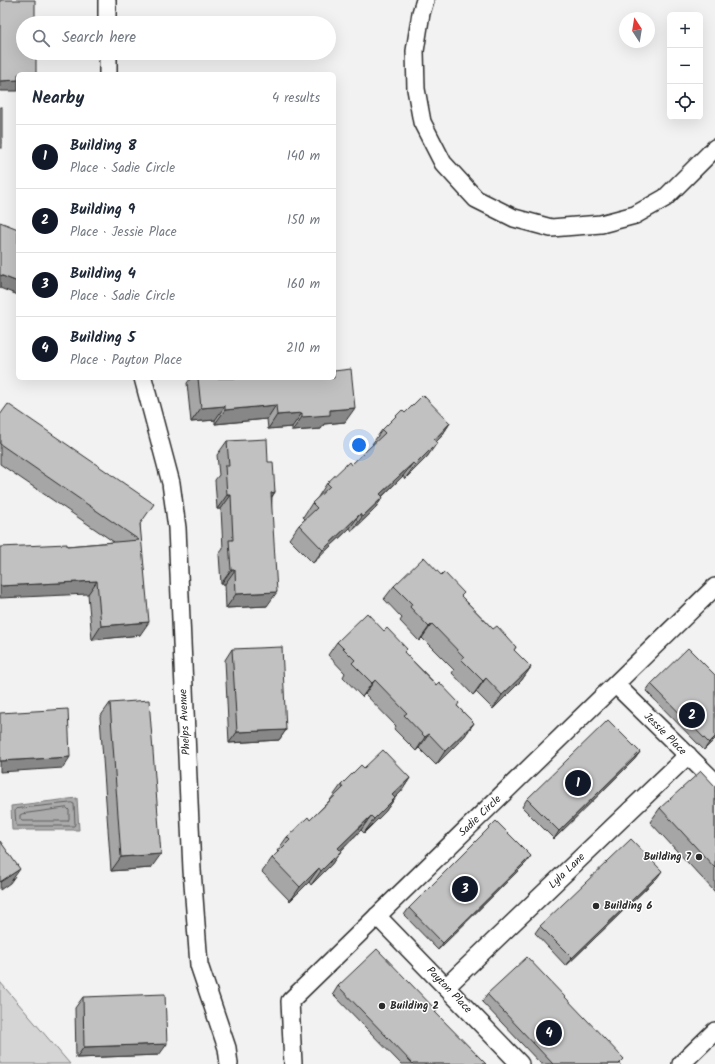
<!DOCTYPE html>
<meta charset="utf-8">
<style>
body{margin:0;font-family:Kalam,sans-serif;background:#f6f6f7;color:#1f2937}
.controls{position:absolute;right:12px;top:12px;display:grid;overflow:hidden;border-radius:6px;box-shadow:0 4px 16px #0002}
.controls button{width:36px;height:36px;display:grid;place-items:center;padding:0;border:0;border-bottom:1px solid #e0e1e3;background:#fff;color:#1f2937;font:20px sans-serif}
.compass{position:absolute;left:619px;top:12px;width:36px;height:36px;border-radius:50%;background:#fff;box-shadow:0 4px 16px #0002;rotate:348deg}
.you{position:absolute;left:359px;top:445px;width:14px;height:14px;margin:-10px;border:3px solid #fff;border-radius:50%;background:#1a73e8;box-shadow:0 0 0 6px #1a73e833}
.badge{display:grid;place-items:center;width:26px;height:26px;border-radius:50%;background:#111827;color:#fff;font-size:13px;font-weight:700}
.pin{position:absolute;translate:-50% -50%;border:2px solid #fff;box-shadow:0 1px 4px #0006}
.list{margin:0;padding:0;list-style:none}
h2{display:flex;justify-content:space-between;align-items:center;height:52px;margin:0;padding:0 16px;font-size:17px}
h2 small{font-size:13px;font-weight:400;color:#747a83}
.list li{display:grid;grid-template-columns:26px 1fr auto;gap:12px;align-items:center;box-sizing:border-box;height:64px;padding:0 16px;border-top:1px solid #e0e1e3}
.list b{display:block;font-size:15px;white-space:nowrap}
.list p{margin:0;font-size:13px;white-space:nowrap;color:#747a83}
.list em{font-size:13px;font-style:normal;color:#747a83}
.icon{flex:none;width:22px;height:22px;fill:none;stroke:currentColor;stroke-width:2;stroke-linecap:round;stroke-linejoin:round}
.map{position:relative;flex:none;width:715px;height:1064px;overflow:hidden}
.search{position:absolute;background:#fff;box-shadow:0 4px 16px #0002;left:16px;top:16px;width:320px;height:44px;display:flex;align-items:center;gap:10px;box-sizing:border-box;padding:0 14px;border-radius:22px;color:#747a83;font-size:15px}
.panel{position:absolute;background:#fff;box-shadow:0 4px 16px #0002;left:16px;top:72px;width:320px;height:308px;border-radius:6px}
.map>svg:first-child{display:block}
.green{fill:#d5d5d5;stroke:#808080}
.water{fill:#ababab;stroke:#787878}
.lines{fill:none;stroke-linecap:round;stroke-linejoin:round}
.shore{stroke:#5e5e5e;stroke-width:1}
.street-casing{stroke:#2b2b2b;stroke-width:20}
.street{stroke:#fff;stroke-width:17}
.wall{fill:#a6a6a6;stroke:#2b2b2b}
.shaded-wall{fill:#878787;stroke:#2b2b2b}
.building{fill:#c1c1c1;stroke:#2b2b2b}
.poi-dot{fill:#2b2b2b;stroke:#fff;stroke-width:1.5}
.labels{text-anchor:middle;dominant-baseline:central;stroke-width:3;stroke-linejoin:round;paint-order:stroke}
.street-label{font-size:11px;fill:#2b2b2b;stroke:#fff}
.poi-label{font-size:11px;font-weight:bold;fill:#2b2b2b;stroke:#fff;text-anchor:start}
</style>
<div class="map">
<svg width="715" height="1064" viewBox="0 0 715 1064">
<rect width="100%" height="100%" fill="#f2f2f2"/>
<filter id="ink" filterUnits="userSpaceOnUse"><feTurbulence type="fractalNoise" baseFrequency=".025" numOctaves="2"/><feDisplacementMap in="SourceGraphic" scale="8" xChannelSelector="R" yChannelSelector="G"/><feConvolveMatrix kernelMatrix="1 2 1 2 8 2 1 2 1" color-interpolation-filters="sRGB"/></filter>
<g filter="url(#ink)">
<path class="green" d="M0 982 70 1064H0Z"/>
<path class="water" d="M77 798 79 830H12L11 806Z"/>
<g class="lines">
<g class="shore">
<path d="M72 803 74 804 75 824 74 826H17L16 825 15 811 16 809Z"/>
<path d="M67 808 69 810V819L68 821H22L20 819V815L22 814Z"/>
</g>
<g class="street-casing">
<g id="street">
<path d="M107 0V23"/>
<path d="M425 0 421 13 415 51 416 89 422 122 443 163 476 199 514 218 551 228 601 224 635 215 665 198 715 148"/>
<path d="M108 53V74"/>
<path d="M143 378 171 483 177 528 192 870 199 965 227 1048 229 1064"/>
<path d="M616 685 715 782"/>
<path d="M377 916 520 1064"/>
<path d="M446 987 688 755"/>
<path d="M293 1064 290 1001 715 587"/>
<path d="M681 1064 715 1031"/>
</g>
</g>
<use href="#street" class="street"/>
</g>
<g class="wall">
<path d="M191 378H334L345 422 324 424 321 429 292 431V427L268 429 267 419 215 424V420L191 422 187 383Z"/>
<path d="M405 413 450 423 441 437 436 442 427 457 405 479 403 476 382 497H383L373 511 352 531 350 528 313 563 289 539 299 525 305 519 303 517 312 503 318 497 327 483 351 465 373 445 372 444 382 430Z"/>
<path d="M0 415 140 524V635L92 640 88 594 67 546 114 542 0 464Z"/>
<path d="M227 441 268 462 275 492 272 497 267 606 226 608 225 584H221L219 554 223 549 221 509H217L215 480 219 475 217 455Z"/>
<path d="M394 586 462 597 493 629 516 647 514 650 531 667 521 681 493 709 476 692 473 695 452 673 454 670 422 638 419 641 400 621 402 618 384 599Z"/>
<path d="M337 642 405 653 474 723 464 737 436 765 419 748 416 751 394 729 396 726 365 694 362 697 343 677 345 673 328 655Z"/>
<path d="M232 649 286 730 279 740 229 743 225 660Z"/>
<path d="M651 684 715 739 704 750 646 691Z"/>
<path d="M110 703 151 868 111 871 100 717Z"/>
<path d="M640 752 634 760 554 839 522 807 527 799Z"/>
<path d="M364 768 410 778 401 792 395 798 385 812 364 833 361 830 341 851 331 865 311 885 309 882 290 901 262 872 272 858 278 852 277 851 287 837 310 820 331 799 341 785Z"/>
<path d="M715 786V892L650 822 660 808Z"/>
<path d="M526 863 438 950 404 915 409 908Z"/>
<path d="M657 878 566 966 535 933 540 926Z"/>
<path d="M338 986 437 1011 435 1013 486 1064H401L333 994Z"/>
<path d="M487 994 621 1064H541L482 1002Z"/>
<path d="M83 997 159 1055 76 1058 75 1008Z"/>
</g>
<g class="shaded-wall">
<path d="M18 80V91H0V81Z"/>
<path d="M0 275 18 282V295L0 288Z"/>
<path d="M276 405 267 419 215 424 225 410Z"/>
<path d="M225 406 215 420 191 422 201 408Z"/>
<path d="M355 408 345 422 324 424 321 429 292 431 302 417 330 410Z"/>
<path d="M302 413 292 427 268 429 277 415Z"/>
<path d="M450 423 441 437 424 454 434 440Z"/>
<path d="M437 443 427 457 405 479 415 465Z"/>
<path d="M413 463 403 476 370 508 380 494Z"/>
<path d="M275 492 265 506 271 493Z"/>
<path d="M227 495H231L221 509H217Z"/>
<path d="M383 497 373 511 352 531 362 517Z"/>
<path d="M360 514 350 528 313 563 323 550Z"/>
<path d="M231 570H235L225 584H221Z"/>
<path d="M97 581 88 594 0 598V586Z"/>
<path d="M277 592 267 606 226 608 236 594Z"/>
<path d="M149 622 140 635 92 640 101 626Z"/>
<path d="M432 624 422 638 419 641 429 627Z"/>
<path d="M531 667 521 681 493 709 502 695Z"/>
<path d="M486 678 476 692 473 695 483 681Z"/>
<path d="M375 680 365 694 362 697 372 683Z"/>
<path d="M474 723 464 737 436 765 445 751Z"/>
<path d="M286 730 279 740 229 743 237 732Z"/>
<path d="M429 734 419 748 416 751 425 737Z"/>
<path d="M715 737V739L704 750 709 743Z"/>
<path d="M640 752 634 760 554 839 559 831Z"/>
<path d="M70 757 63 768 0 772V761Z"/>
<path d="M410 778 401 792 383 809 392 795Z"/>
<path d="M395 798 385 812 364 833 374 819Z"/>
<path d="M371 816 361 830 328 862 338 848Z"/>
<path d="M341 851 331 865 311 885 321 871Z"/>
<path d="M161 854 151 868 111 871 121 857Z"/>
<path d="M531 856 526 863 438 950 443 943Z"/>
<path d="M319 868 309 882 290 901 300 887Z"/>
<path d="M20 869 10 883 0 890V882Z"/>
<path d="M662 871 657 878 566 966 572 958Z"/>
<path d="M167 1044 159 1055 76 1058 84 1047Z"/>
</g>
<g class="building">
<path d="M0 0H35V23H23V53H36V74H18V80L0 81Z"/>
<rect x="0" y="107" width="2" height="41"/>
<path d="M0 222 18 229V282L0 275Z"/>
<path d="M351 369 355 408 330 410V415L302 417V413L277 415 276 405 225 410V406L201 408 198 378H334V371Z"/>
<path d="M423 395 450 423 434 440 437 443 415 465 413 463 380 494 383 497 362 517 360 514 323 550 299 525 317 508 312 503 330 486 327 483 349 462 351 465 385 433 382 430 402 410 405 413Z"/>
<path d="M8 404 154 504 140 524 149 622 101 626 97 581 0 586V547L67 544V546L139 540 0 444V415Z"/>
<path d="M267 439 268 462H273L275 492 271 493 277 592 236 594 235 570H231L229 540H233L231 495H227L225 466H229L227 441Z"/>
<path d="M424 557 441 575 444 572 464 593 461 596 493 629 497 626 516 647 514 650 531 667 502 695 486 678 483 681 461 659 464 657 432 624 429 627 410 607 412 604 394 586Z"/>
<path d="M367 613 384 631 387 628 407 649 404 652 436 685 439 682 459 703 457 706 474 723 445 751 429 734 425 737 404 715 407 713 375 680 372 683 352 663 355 660 337 642Z"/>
<path d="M282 647 286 730 237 732 232 649Z"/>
<path d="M688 648 715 675V737L709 743 651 684Z"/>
<path d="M149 700 161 854 121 857 110 703Z"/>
<path d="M68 709 70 757 0 761V713Z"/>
<path d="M608 720 640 752 559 831 527 799Z"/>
<path d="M383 750 410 778 392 795 395 798 374 819 371 816 338 848 341 851 321 871 319 868 300 887 272 858 290 840 287 837 308 817 310 820 343 788 341 785 361 765 364 768Z"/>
<path d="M701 771 715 786V868L660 808Z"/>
<path d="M496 821 531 856 443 943 409 908Z"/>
<path d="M631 839 662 871 572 958 540 926Z"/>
<path d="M0 841 20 869 0 882Z"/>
<path d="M377 949 437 1011 435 1012 486 1064H413L338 986Z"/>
<path d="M527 957 624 1059 619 1064H553L487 994Z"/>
<path d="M165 994 167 1044 84 1047 83 997Z"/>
</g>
</g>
<g class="poi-dot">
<circle cx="699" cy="857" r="4"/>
<circle cx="596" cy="906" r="4"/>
<circle cx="382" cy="1006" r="4"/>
</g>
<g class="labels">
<g class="street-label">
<text transform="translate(185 722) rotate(-93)">Phelps Avenue</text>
<text transform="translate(665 734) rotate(45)">Jessie Place</text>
<text transform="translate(480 816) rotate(-44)">Sadie Circle</text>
<text transform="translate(567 871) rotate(-44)">Lyla Lane</text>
<text transform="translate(449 990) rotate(46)">Payton Place</text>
</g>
<g class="poi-label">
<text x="691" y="857" text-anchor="end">Building 7</text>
<text x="604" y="906">Building 6</text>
<text x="390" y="1006">Building 2</text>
</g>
</g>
</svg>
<div class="controls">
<button>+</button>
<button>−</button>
<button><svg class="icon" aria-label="locate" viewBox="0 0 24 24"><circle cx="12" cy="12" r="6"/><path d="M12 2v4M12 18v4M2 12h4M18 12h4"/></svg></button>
</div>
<svg class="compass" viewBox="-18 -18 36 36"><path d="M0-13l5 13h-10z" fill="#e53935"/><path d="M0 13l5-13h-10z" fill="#747a83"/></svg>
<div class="you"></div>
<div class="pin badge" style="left:578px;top:783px">1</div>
<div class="pin badge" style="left:692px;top:715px">2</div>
<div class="pin badge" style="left:465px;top:889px">3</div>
<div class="pin badge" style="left:549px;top:1033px">4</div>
<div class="search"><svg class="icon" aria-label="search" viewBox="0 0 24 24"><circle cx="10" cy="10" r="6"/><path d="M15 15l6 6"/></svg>Search here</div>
<section class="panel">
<h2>Nearby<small>4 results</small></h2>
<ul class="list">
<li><span class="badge">1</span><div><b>Building 8</b><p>Place · Sadie Circle</p></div><em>140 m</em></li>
<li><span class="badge">2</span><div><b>Building 9</b><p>Place · Jessie Place</p></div><em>150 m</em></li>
<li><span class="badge">3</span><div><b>Building 4</b><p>Place · Sadie Circle</p></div><em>160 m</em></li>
<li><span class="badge">4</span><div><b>Building 5</b><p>Place · Payton Place</p></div><em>210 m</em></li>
</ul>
</section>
</div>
